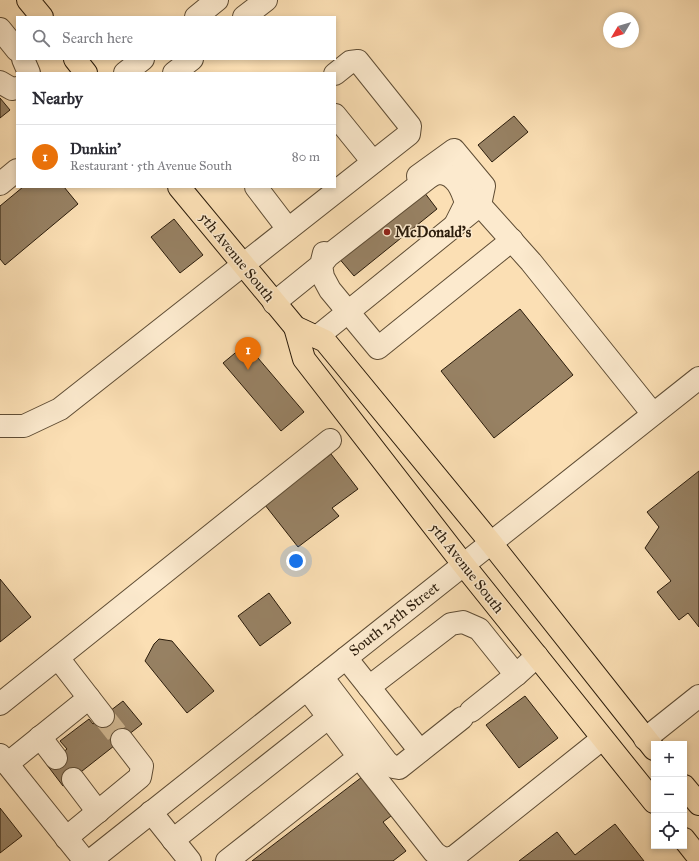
<!DOCTYPE html>
<meta charset="utf-8">
<style>
body{margin:0;font-family:"IM FELL Great Primer",serif;background:#f2f2f3;color:#2b2b33}
.controls{position:absolute;right:12px;bottom:12px;display:grid;overflow:hidden;border-radius:0px;box-shadow:0 2px 6px #0003}
.controls button{width:36px;height:36px;display:grid;place-items:center;padding:0;border:0;border-bottom:1px solid #e1e1e2;background:#fff;color:#2b2b33;font:20px sans-serif}
.compass{position:absolute;left:603px;top:12px;width:36px;height:36px;border-radius:50%;background:#fff;box-shadow:0 2px 6px #0003;rotate:232deg}
.you{position:absolute;left:296px;top:561px;width:14px;height:14px;margin:-10px;border:3px solid #fff;border-radius:50%;background:#1a73e8;box-shadow:0 0 0 6px #1a73e833}
.badge{display:grid;place-items:center;width:26px;height:26px;border-radius:50%;background:#8f2418;color:#fff;font-size:13px;font-weight:700}
.pin{position:absolute;translate:-50% -33px;filter:drop-shadow(0 1px 2px #0008)}
.pin::after{content:'';position:absolute;top:21px;width:14px;height:12px;background:inherit;clip-path:polygon(0 0,100% 0,50% 100%)}
.list{margin:0;padding:0;list-style:none}
h2{display:flex;justify-content:space-between;align-items:center;height:52px;margin:0;padding:0 16px;font-size:17px}
h2 small{font-size:13px;font-weight:400;color:#7c7c81}
.list li{display:grid;grid-template-columns:26px 1fr auto;gap:12px;align-items:center;box-sizing:border-box;height:64px;padding:0 16px;border-top:1px solid #e1e1e2}
.list b{display:block;font-size:15px;white-space:nowrap}
.list p{margin:0;font-size:13px;white-space:nowrap;color:#7c7c81}
.list em{font-size:13px;font-style:normal;color:#7c7c81}
.icon{flex:none;width:22px;height:22px;fill:none;stroke:currentColor;stroke-width:2;stroke-linecap:round;stroke-linejoin:round}
.map{position:relative;flex:none;width:699px;height:861px;overflow:hidden}
.search{position:absolute;background:#fff;box-shadow:0 2px 6px #0003;left:16px;top:16px;width:320px;height:44px;display:flex;align-items:center;gap:10px;box-sizing:border-box;padding:0 14px;border-radius:0px;color:#7c7c81;font-size:15px}
.panel{position:absolute;background:#fff;box-shadow:0 2px 6px #0003;left:16px;top:72px;width:320px;height:116px;border-radius:0px}
.map>svg:first-child{display:block}
.building{fill:#978163;stroke:#2b1c0b}
.lines{fill:none;stroke-linecap:round;stroke-linejoin:round}
.minor-tunnel{stroke:#d1b892;stroke-width:22;stroke-dasharray:22 11;stroke-linecap:butt}
.minor-casing{stroke:#5f4d35;stroke-width:24}
.major-casing{stroke:#2b1c0b;stroke-width:24}
.minor{stroke:#fceace;stroke-width:22}
.major{stroke:#fbdfb4;stroke-width:22}
.poi-dot{fill:#8f2418;stroke:#fceace;stroke-width:1.5}
.labels{text-anchor:middle;dominant-baseline:central;stroke-width:3;stroke-linejoin:round;paint-order:stroke}
.poi-label{font-size:15px;font-weight:bold;fill:#2b1c0b;stroke:#fceace;text-anchor:start}
.street-label{font-size:15px;fill:#2b1c0b;stroke:#fceace}
</style>
<div class="map">
<svg width="699" height="861" viewBox="0 0 699 861">
<rect width="100%" height="100%" fill="#fbdfb4"/>
<filter id="stains"><feTurbulence type="fractalNoise" baseFrequency=".005" numOctaves="4"/><feColorMatrix values="0 0 0 0 .2 0 0 0 0 .09 0 0 0 0 .02 0 0 0 .5 -.17"/></filter>
<radialGradient id="worn" r=".72"><stop offset=".6" stop-color="#630" stop-opacity="0"/><stop offset="1" stop-color="#630" stop-opacity=".3"/></radialGradient>
<g class="building">
<path d="M0 98 10 110 0 118Z"/>
<path d="M514 116 528 132 492 162 478 145Z"/>
<path d="M23 187H64L78 204 5 265 0 259V206Z"/>
<path d="M421 188 437 209 354 276 337 256Z"/>
<path d="M174 219 203 255 180 273 151 237Z"/>
<path d="M520 309 573 375 494 438 441 371Z"/>
<path d="M246 344 304 412 281 431 223 363Z"/>
<path d="M331 454 358 489 332 508 339 516 298 547 265 505Z"/>
<path d="M699 471V627L688 613 679 620 657 592 671 581 645 548 659 527 647 512Z"/>
<path d="M0 579 31 617 0 642Z"/>
<path d="M269 593 291 623 260 646 238 616Z"/>
<path d="M159 639 172 641 214 691 187 713 145 661 154 644Z"/>
<path d="M525 696 558 738 519 768 486 725Z"/>
<path d="M123 701 142 724 63 786 47 765 67 749 60 741 89 719 93 724Z"/>
<path d="M362 777 391 816 383 822 406 851 393 861H252Z"/>
<path d="M0 808 22 836 0 853Z"/>
<path d="M615 824 644 861H519L557 832 575 855Z"/>
</g>
<g class="lines">
<path class="minor-tunnel" d="M103 716 122 740"/>
<g class="minor-casing">
<g id="minor">
<path d="M196 17 217 0"/>
<path d="M244 17 266 0"/>
<path d="M0 29 17 50"/>
<path d="M23 59 29 73"/>
<path d="M125 73 143 59"/>
<path d="M174 73 192 59"/>
<path d="M0 82 12 89 17 88"/>
<path d="M335 115 373 162"/>
<path d="M418 176 454 150 484 186 480 205"/>
<path d="M0 184 17 170"/>
<path d="M256 187 288 229"/>
<path d="M455 225 466 203C462 190 456 174 440 173 436 173 431 176 428 178L328 256 321 265 323 277 330 290 378 348 512 240"/>
<path d="M274 303 321 265 324 253"/>
<path d="M317 337 480 205 531 262 653 414"/>
<path d="M0 426H24L60 409 409 134 410 126 358 61 350 62 335 74"/>
<path d="M58 658 103 716"/>
<path d="M346 658 420 751"/>
<path d="M322 677 386 761 393 767 399 768 462 718"/>
<path d="M369 687 451 624 463 622 479 629 516 675"/>
<path d="M0 704 330 440"/>
<path d="M471 711 516 675 537 656"/>
<path d="M40 737 56 758"/>
<path d="M645 739 699 696"/>
<path d="M0 755 85 861"/>
<path d="M359 757 434 852C441 858 445 860 454 857L602 739"/>
<path d="M7 764 89 698"/>
<path d="M73 779 98 812"/>
<path d="M151 812 190 861"/>
<path d="M66 838 140 777 142 766 122 740"/>
<path d="M173 840 329 717"/>
<path d="M90 861 699 378"/>
<path d="M227 861 359 757 307 689"/>
</g>
</g>
<g class="major-casing">
<g id="major">
<path d="M28 0 42 17"/>
<path d="M75 59 86 73"/>
<path d="M179 187 295 327 325 341 491 543 654 749"/>
<path d="M295 327 304 359 463 564 654 802"/>
<path d="M684 786 699 804"/>
<path d="M684 839 699 858"/>
</g>
</g>
<use href="#minor" class="minor"/>
<use href="#major" class="major"/>
</g>
<circle class="poi-dot" cx="387" cy="232" r="4"/>
<g class="labels">
<g class="poi-label">
<text x="395" y="232">McDonald's</text>
</g>
<g class="street-label">
<text transform="translate(237 257) rotate(51)">5th Avenue South</text>
<text transform="translate(467 568) rotate(52)">5th Avenue South</text>
<text transform="translate(394 619) rotate(-38)">South 25th Street</text>
</g>
</g>
<rect width="100%" height="100%" filter="url(#stains)"/>
<rect width="100%" height="100%" fill="url(#worn)"/>
</svg>
<div class="controls">
<button>+</button>
<button>−</button>
<button><svg class="icon" aria-label="locate" viewBox="0 0 24 24"><circle cx="12" cy="12" r="6"/><path d="M12 2v4M12 18v4M2 12h4M18 12h4"/></svg></button>
</div>
<svg class="compass" viewBox="-18 -18 36 36"><path d="M0-13l5 13h-10z" fill="#e53935"/><path d="M0 13l5-13h-10z" fill="#7c7c81"/></svg>
<div class="you"></div>
<div class="pin badge" style="left:248px;top:370px;background:#e8710a">1</div>
<div class="search"><svg class="icon" aria-label="search" viewBox="0 0 24 24"><circle cx="10" cy="10" r="6"/><path d="M15 15l6 6"/></svg>Search here</div>
<section class="panel">
<h2>Nearby<small></small></h2>
<ul class="list">
<li><span class="badge" style="background:#e8710a">1</span><div><b>Dunkin'</b><p>Restaurant · 5th Avenue South</p></div><em>80 m</em></li>
</ul>
</section>
</div>
